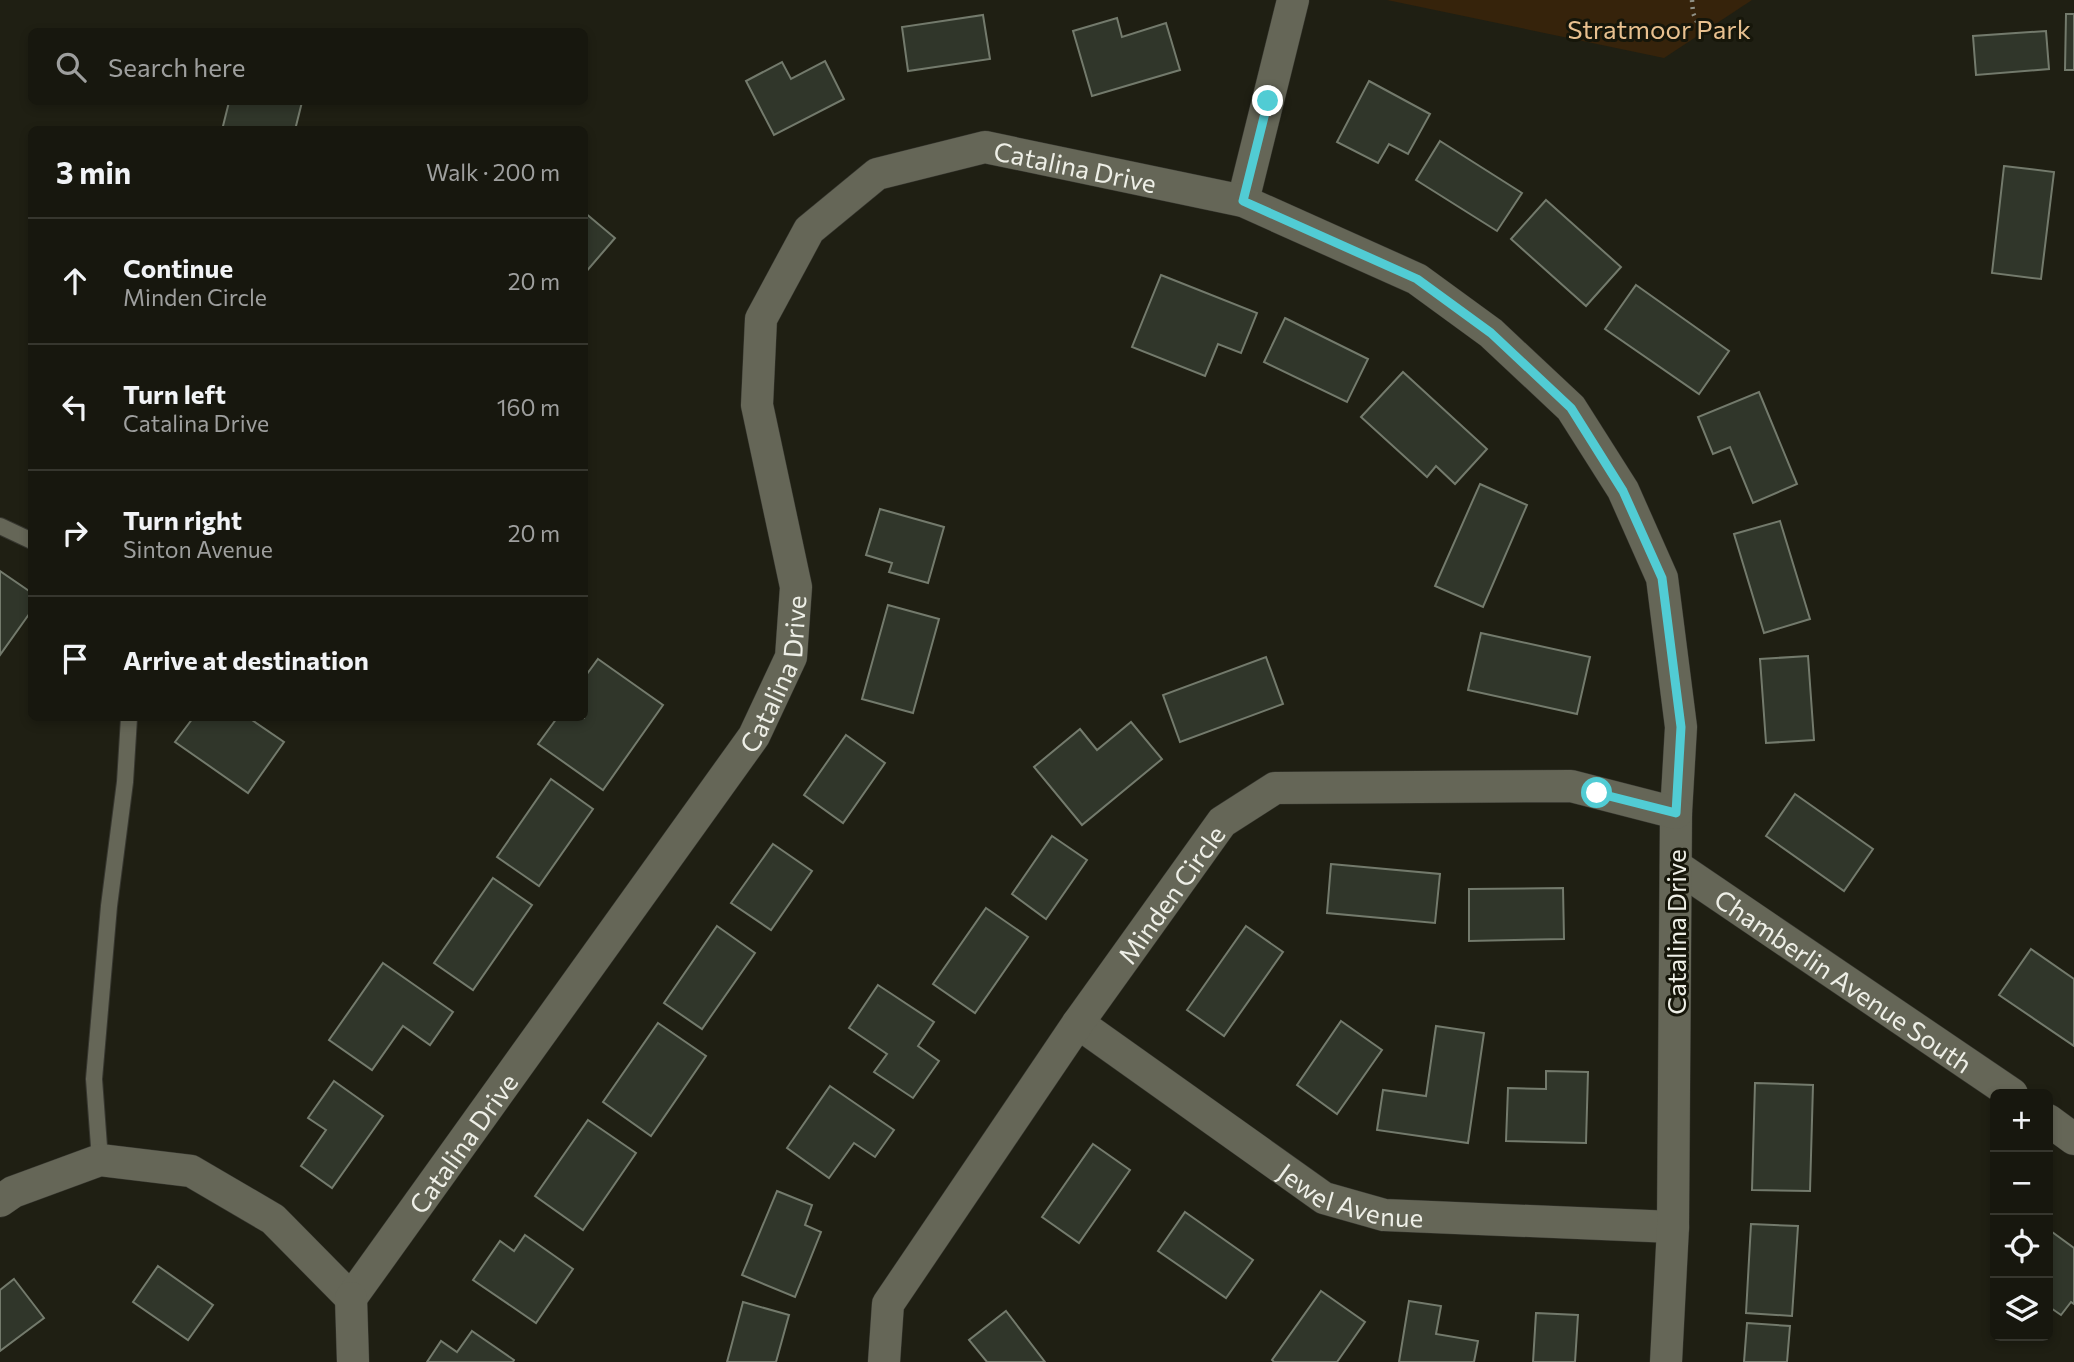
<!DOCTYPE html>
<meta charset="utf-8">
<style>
body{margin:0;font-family:Commissioner,sans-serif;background:#24241c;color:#f1f3f6}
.controls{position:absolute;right:21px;bottom:21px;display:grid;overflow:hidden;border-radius:10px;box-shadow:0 4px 10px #0003}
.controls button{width:63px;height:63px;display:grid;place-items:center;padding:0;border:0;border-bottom:2px solid #36362e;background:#17170e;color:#f1f3f6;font:35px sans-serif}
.stop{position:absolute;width:21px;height:21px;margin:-16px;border:5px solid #51ccd4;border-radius:50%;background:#fff}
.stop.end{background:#51ccd4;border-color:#fff;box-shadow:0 2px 7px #0008}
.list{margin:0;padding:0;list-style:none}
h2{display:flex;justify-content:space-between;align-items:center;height:91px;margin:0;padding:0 28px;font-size:30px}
h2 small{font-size:23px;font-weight:400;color:#9e9f9e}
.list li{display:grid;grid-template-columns:46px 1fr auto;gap:21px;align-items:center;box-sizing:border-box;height:126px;padding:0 28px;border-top:2px solid #36362e}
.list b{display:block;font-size:26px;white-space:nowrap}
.list p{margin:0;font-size:23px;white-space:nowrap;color:#9e9f9e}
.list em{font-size:23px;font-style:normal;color:#9e9f9e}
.icon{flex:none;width:38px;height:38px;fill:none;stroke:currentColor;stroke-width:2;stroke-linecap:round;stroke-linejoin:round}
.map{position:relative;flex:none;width:2074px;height:1362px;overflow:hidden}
.search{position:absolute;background:#17170e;box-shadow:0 4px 10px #0003;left:28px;top:28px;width:560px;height:77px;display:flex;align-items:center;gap:18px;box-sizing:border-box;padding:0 24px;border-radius:10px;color:#9e9f9e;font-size:26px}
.panel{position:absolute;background:#17170e;box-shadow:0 4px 10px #0003;left:28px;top:126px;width:560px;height:595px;border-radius:10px}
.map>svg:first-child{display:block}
.green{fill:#36230b}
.building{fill:#30362a;stroke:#737a6c;stroke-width:2}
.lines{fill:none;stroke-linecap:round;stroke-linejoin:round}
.lane-casing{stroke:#373730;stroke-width:18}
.street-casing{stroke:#373730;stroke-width:33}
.path{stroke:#909187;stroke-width:4.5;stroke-dasharray:2 5;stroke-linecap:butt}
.lane{stroke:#656657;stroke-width:16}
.street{stroke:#656657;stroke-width:32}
.route{stroke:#51ccd4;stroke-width:9}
.labels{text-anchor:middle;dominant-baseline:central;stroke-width:6;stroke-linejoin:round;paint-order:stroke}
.park-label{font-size:26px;fill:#e8c08f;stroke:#16160a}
.street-label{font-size:26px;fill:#eeefe7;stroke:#16160a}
</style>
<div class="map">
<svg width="2074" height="1362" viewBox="0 0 2074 1362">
<rect width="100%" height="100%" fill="#1f1f13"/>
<path class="green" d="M1387 0H1752L1664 58Z"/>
<g class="building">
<path d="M2066 14H2074V70H2065Z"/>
<path d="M983 15 990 59 908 71 902 27Z"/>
<path d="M1117 18 1122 37 1166 23 1180 70 1092 96 1073 31Z"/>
<path d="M2046 31 2049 69 1976 75 1973 36Z"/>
<path d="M825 61 844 99 774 135 746 81 782 62 791 79Z"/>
<path d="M1369 81 1430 114 1408 154 1389 144 1378 163 1337 142Z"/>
<path d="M229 102H302L295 130H222Z"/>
<path d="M1440 141 1522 193 1497 231 1416 180Z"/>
<path d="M2004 166 2054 172 2041 279 1992 273Z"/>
<path d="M1546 200 1621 267 1586 306 1511 239Z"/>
<path d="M584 212 615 238 585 273 584 272Z"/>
<path d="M1161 275 1257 313 1241 353 1218 344 1205 376 1132 347Z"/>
<path d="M1636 285 1729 351 1699 394 1605 329Z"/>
<path d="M1285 318 1368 359 1347 402 1264 362Z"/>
<path d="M1403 372 1487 449 1455 484 1436 466 1427 477 1361 417Z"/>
<path d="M1759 392 1797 484 1753 503 1730 447 1713 454 1698 417Z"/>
<path d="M1480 484 1527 505 1483 607 1435 586Z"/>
<path d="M880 509 944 527 928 583 889 572 892 563 866 555Z"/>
<path d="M1780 521 1810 619 1764 633 1734 534Z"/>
<path d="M0 571 32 593V610L0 655Z"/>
<path d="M888 605 939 619 913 713 862 699Z"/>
<path d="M1481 633 1590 657 1577 714 1468 690Z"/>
<path d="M1808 656 1814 740 1766 743 1760 659Z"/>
<path d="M1266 657 1283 704 1180 742 1163 695Z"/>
<path d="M598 659 663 705 603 790 538 744 557 718H584V678Z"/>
<path d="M193 718H249L284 742 248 793 175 742Z"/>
<path d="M1131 722 1162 759 1082 825 1034 767 1080 729 1097 750Z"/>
<path d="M846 735 885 763 843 823 804 795Z"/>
<path d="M551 779 593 809 539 886 497 857Z"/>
<path d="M1795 794 1873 849 1844 891 1766 836Z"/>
<path d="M1052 836 1087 860 1046 919 1012 894Z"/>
<path d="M773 844 812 871 771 930 731 903Z"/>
<path d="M1331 864 1440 874 1435 923 1327 913Z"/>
<path d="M493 878 532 905 473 990 434 963Z"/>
<path d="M1563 888 1564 939 1469 941V889Z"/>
<path d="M986 908 1028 937 975 1013 933 984Z"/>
<path d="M717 926 755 953 702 1029 664 1003Z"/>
<path d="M1246 926 1283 952 1224 1036 1187 1010Z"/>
<path d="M2031 949 2074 979V1046L1999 995Z"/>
<path d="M383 963 453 1012 430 1045 403 1026 372 1070 329 1040Z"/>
<path d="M878 985 934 1022 918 1046 939 1061 913 1098 874 1072 887 1054 849 1028Z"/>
<path d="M1341 1021 1382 1050 1337 1114 1297 1085Z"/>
<path d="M658 1023 706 1056 651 1136 603 1102Z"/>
<path d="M1436 1026 1484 1033 1468 1143 1377 1130 1383 1090 1426 1096Z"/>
<path d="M1546 1071 1588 1072 1586 1143 1506 1141 1508 1088 1546 1089Z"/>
<path d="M334 1081 383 1116 332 1188 301 1166 326 1130 308 1118Z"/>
<path d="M1755 1083 1813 1085 1810 1191 1752 1190Z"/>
<path d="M830 1086 894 1130 875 1157 854 1143 829 1178 787 1148Z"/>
<path d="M588 1120 636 1153 583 1230 535 1196Z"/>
<path d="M1093 1144 1130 1170 1079 1243 1042 1217Z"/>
<path d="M777 1191 812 1205 805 1225 821 1232 795 1297 742 1275Z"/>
<path d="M1185 1212 1253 1260 1226 1298 1158 1251Z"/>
<path d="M1751 1224 1798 1226 1792 1316 1746 1313Z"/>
<path d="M2048 1229 2074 1248V1304L2071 1302 2061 1315 2048 1306Z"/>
<path d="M525 1235 573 1269 536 1323 473 1280 500 1241 514 1251Z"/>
<path d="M158 1266 213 1305 188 1340 133 1302Z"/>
<path d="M14 1279 44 1318 0 1351V1290Z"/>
<path d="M1321 1291 1365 1322 1337 1362H1274L1272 1360Z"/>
<path d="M1409 1301 1441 1306 1436 1334 1478 1341 1474 1362H1399Z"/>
<path d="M743 1302 789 1315 776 1362H727Z"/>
<path d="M1006 1311 1045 1362H987L969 1340Z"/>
<path d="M1536 1313 1578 1315 1575 1362H1533Z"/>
<path d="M1747 1323 1790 1326 1787 1362H1744Z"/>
<path d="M472 1331 514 1360 513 1362H427L441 1341 457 1352Z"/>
</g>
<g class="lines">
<g class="lane-casing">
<g id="lane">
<path d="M0 526 32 541"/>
<path d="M100 1160 94 1079 109 906 125 782 129 718"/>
</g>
</g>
<g class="street-casing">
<g id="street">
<path d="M1243 201 1293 0"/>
<path id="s1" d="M1676 866 2012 1094"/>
<path id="s2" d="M1078 1023 1324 1198 1384 1215 1673 1227"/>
<path d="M2048 1120 2074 1139"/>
<path d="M0 1201 13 1192 100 1160 191 1171 273 1219 351 1298"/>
<path id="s3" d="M351 1298 754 736 791 657 796 587 757 405 761 319 809 230 877 174 985 147 1243 201 1417 279 1491 333 1571 408 1623 490 1662 578 1681 727 1676 813 1673 1227 1666 1362"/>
<path d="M351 1298 353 1362"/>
<path id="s4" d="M884 1362 888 1304 1078 1023 1222 822 1275 788 1571 786 1676 813"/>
</g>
</g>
<path class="path" d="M1692 0 1693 13 1702 33"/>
<use href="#lane" class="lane"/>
<use href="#street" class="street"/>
</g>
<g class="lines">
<path class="route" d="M1268 101 1243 201 1417 279 1491 333 1571 408 1623 491 1662 578 1681 727 1676 813 1597 793"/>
</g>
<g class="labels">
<g class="park-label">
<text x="1659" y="28">Stratmoor Park</text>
</g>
<g class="street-label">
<text stroke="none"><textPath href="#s3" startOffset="1514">Catalina Drive</textPath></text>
<text stroke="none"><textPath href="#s3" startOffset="758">Catalina Drive</textPath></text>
<text stroke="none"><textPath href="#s4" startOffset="556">Minden Circle</textPath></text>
<text transform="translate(1675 932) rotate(-90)">Catalina Drive</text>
<text stroke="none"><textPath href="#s1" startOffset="203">Chamberlin Avenue South</textPath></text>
<text stroke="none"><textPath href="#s3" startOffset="191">Catalina Drive</textPath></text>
<text stroke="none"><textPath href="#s2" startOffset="327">Jewel Avenue</textPath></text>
</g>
</g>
</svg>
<div class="controls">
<button>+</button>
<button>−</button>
<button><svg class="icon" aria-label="locate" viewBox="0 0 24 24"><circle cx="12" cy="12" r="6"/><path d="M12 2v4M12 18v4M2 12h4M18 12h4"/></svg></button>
<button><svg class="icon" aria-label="layers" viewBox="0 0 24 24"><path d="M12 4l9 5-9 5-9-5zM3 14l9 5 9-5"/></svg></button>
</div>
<div class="stop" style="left:1597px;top:793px"></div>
<div class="stop end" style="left:1268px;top:101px"></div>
<div class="search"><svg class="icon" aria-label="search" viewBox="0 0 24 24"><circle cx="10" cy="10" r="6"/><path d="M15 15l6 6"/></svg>Search here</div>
<section class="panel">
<h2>3 min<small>Walk · 200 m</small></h2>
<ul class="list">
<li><svg class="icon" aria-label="ahead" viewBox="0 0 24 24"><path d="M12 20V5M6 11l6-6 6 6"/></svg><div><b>Continue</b><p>Minden Circle</p></div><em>20 m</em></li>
<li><svg class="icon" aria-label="left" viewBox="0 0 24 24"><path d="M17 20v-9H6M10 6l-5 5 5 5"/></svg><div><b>Turn left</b><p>Catalina Drive</p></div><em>160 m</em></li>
<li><svg class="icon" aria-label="right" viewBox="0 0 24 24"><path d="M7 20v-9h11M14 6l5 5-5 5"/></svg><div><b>Turn right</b><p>Sinton Avenue</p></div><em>20 m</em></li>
<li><svg class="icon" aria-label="arrive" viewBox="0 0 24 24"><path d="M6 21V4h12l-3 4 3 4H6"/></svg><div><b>Arrive at destination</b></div></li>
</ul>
</section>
</div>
